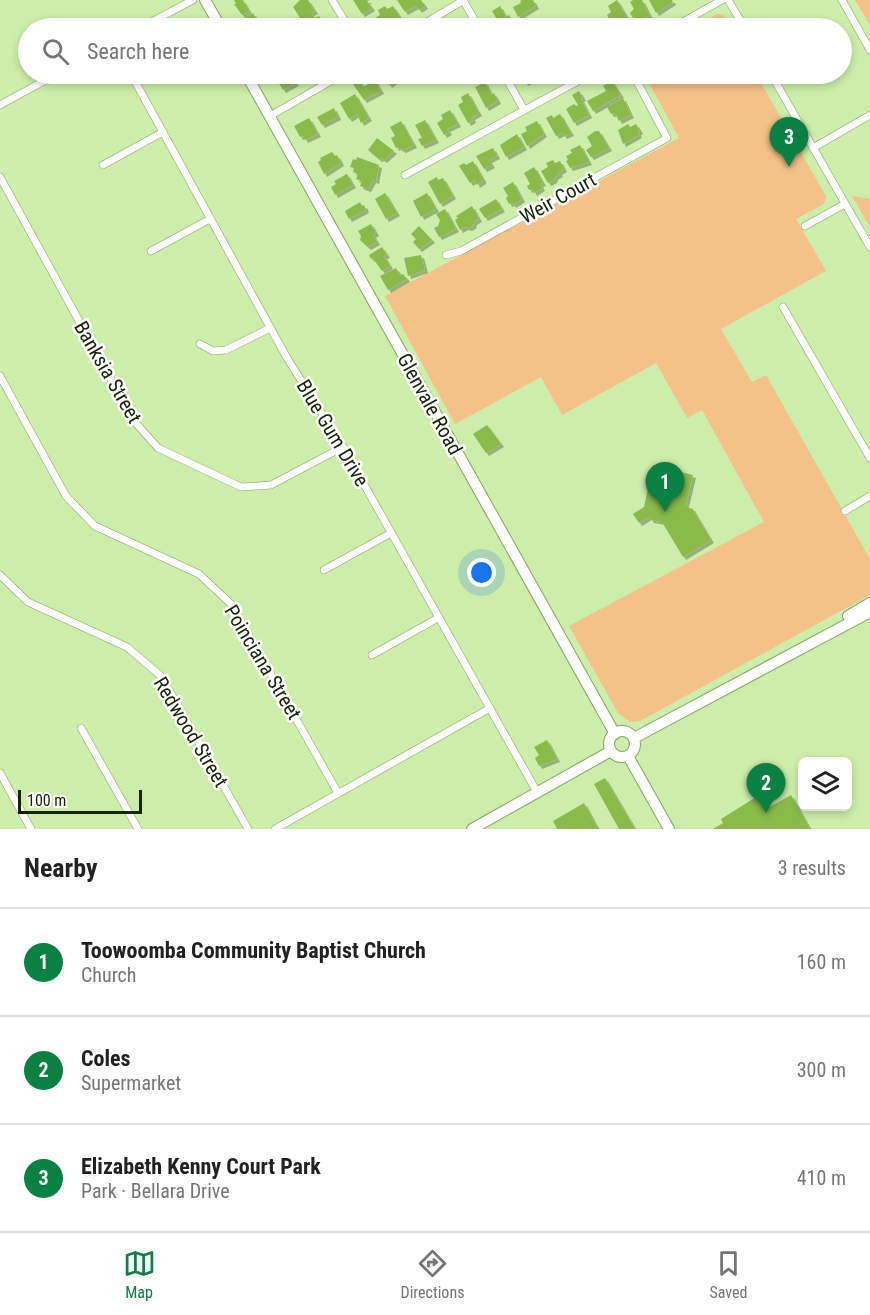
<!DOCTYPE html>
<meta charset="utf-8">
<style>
body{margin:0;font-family:"Roboto Condensed",sans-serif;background:#f6f6f6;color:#222}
.controls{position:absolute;right:18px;bottom:18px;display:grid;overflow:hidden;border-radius:9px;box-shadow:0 3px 9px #0003}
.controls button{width:54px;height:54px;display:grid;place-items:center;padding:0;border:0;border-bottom:2px solid #e0e0e0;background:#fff;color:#222;font:30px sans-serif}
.scale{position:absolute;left:18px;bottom:15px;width:124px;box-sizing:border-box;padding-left:6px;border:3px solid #172207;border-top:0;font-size:16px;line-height:21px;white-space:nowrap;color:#172207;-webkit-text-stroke:4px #fff;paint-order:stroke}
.you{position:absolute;left:482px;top:573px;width:21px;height:21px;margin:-15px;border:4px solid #fff;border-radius:50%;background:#1a73e8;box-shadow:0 0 0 9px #1a73e833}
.badge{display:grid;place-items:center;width:39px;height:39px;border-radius:50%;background:#0b8043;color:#fff;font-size:20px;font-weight:700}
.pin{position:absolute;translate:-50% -50px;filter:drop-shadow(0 2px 3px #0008)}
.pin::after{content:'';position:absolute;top:32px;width:21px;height:18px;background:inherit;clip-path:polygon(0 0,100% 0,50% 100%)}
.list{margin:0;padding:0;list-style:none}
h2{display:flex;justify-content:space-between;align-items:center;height:78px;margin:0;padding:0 24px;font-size:26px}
h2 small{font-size:20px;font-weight:400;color:#767676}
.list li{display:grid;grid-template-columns:39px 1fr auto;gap:18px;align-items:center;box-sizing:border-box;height:108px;padding:0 24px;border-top:2px solid #e0e0e0}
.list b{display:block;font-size:22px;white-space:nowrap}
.list p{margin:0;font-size:20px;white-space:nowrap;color:#767676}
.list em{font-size:20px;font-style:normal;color:#767676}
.icon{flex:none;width:33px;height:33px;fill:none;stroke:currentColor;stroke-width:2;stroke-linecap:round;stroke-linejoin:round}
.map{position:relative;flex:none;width:870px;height:829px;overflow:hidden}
.search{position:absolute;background:#fff;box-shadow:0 3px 9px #0003;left:18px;right:18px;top:18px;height:66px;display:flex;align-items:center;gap:15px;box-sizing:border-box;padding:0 21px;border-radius:33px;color:#767676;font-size:22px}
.sheet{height:402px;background:#fff}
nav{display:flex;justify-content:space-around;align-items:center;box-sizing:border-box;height:84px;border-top:2px solid #e0e0e0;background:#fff;font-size:16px;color:#767676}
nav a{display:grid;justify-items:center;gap:3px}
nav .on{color:#0b8043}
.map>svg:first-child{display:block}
.green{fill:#f4c188}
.building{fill:#8bba4c;filter:url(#shadow)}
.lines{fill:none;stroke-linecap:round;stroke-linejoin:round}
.street-casing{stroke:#87a564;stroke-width:8}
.secondary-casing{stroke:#87a564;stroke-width:12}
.street{stroke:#fff;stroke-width:7}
.secondary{stroke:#fff;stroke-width:10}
.labels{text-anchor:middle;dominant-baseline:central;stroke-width:5;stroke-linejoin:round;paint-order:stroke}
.street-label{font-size:20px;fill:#172207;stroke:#fff}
</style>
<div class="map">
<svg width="870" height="829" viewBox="0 0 870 829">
<defs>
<filter id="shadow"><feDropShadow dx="3" dy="3" stdDeviation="0" flood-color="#0004"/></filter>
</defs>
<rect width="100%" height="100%" fill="#cdeeaa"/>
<g class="green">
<path d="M855 0H870V23H869Z"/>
<path d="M717 14 723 15 731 28H693Z"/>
<path d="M644 74H756L826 196 824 204 796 219 826 271 721 329 752 382 766 375 870 559V595L640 721 630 722 618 713 569 626 764 522 702 410 687 418 656 363 562 415 541 377 455 424 385 296 679 138Z"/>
<path d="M852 196 870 199V227Z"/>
</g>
<g class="building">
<path d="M234 0H243L249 11 242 15 234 4H236Z"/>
<path d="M300 0H308L315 11 311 13 314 18 319 16 327 28H311L307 22 304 24 293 7Z"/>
<path d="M353 0H370L367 1 372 8 362 14Z"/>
<path d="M397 0H421L425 6 419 10 416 6 405 12Z"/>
<path d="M522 0H533L536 6 518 17 513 7 521 3 520 1Z"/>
<path d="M617 0 632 26 628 28H609L606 24 610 21 607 15 611 12 608 6Z"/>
<path d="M633 0H642L650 16 637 21 635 17 633 18 630 13 634 9 630 2Z"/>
<path d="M649 0H672L673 2 656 13Z"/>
<path d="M385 6 387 9 393 6 400 17 389 24 388 22 380 26 375 18 380 15 378 10Z"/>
<path d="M500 6 506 17 509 15 513 23 516 21 520 28H502L492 11Z"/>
<path d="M253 13 257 20 262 18 268 28H247L242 19Z"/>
<path d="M593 24 595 27 599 24 602 28H584Z"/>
<path d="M273 74H290L296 83 283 90Z"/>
<path d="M385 74H400L402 76 389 85 382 75Z"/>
<path d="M526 74H539L540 76 525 83 523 79 528 77Z"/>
<path d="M359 80 363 87 375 80 381 91 364 100 353 84Z"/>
<path d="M612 81 621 95 593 111 587 101 606 91 603 86Z"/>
<path d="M485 82 492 95 494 93 498 101 486 108 475 87Z"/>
<path d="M579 91 583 98 581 99 589 115 574 123 566 109 574 104 576 106 578 105 572 95Z"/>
<path d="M468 93 479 113 472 117 473 120 468 123 458 105 463 102 461 97Z"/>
<path d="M355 94 369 118 361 123 357 114 349 119 340 103Z"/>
<path d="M623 98 631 115 619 121 615 113 611 114 607 107Z"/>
<path d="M334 108 338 117 322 125 317 117Z"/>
<path d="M450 110 458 124 447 129 449 132 444 135 437 123 443 119 441 115Z"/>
<path d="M560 114 571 133 564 136 562 133 556 136 546 118 552 115 553 118Z"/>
<path d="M309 118 318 134 305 140 303 136 300 137 294 126Z"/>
<path d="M425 120 436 140 422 146 418 139 422 138 415 125Z"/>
<path d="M401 121 414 145 403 150 398 147 396 148 391 138 395 136 390 127Z"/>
<path d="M537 121 544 134 527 146 521 134 527 131 525 127Z"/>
<path d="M628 124 630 127 636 124 640 131 638 132 639 135 623 144 618 130Z"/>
<path d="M595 131H599L609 148 591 157 586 150 592 146 587 137Z"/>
<path d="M517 134 524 147 506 157 500 145Z"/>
<path d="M377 138 394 151 384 160 381 158 379 159 368 150Z"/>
<path d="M580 145 589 162 570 168 566 161 568 160 566 156 572 153 570 150Z"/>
<path d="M493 148 497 156 489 160 492 165 484 169 476 156Z"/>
<path d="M332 152 335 156 337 155 341 163 324 174 318 162 321 160 320 158Z"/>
<path d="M357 157 379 165 376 181 373 180 368 189 360 186 362 181 356 179 358 174 353 172 354 168 350 167 353 159 356 160Z"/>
<path d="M553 160 555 163 560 161 564 169 559 172 560 174 555 177 554 180 548 183 541 171 548 167 546 163Z"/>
<path d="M473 161 483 179V181L477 185 475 180 470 183 459 166 464 163 466 165Z"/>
<path d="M534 167 543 183 540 184 542 188 534 193 532 189 529 190 527 186 530 184 524 173Z"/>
<path d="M347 174 353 185 335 195 331 187 336 184 334 181Z"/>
<path d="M437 177 438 180 443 178 453 196 440 204 428 182Z"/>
<path d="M513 182 522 199 513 205 512 203 509 204 506 198 508 196 503 188Z"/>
<path d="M385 193 397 213 386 219 375 199Z"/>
<path d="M427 193 436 209 421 217 413 201Z"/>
<path d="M496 199 502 209 485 218 479 209Z"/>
<path d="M360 202 362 206 364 205 366 210 349 219 345 211Z"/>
<path d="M472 206 479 219 474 222 473 226 469 228 465 227 460 230 455 220 458 218 456 216Z"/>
<path d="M445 209 456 229 439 237 434 228 438 226 440 220 436 214Z"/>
<path d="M371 224 376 233 373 235 377 242 368 247 360 240 361 236 358 231Z"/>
<path d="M419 226 432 240 419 249 413 242 416 239 411 234Z"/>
<path d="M382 247 387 255 384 256 390 266 382 271 374 260 375 257 371 259 369 255Z"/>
<path d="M421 255 425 270 408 276 404 258Z"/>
<path d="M396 268 400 275 403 274 407 279 388 290 380 276Z"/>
<path d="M487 425 501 444 486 453 473 434Z"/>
<path d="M653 465 693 475 686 504 690 509 692 508 711 540 683 557 662 522 651 520 649 517 639 523 633 514 644 507Z"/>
<path d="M547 740 557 759 539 766 535 758 539 755 534 747Z"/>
<path d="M605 778 635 829H619L594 784Z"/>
<path d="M761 794 768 808 791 795 810 829H713L723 823 721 819Z"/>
<path d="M584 803 597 827 593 829H557L553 821Z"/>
</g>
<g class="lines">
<g class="street-casing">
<g id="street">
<path d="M332 0 349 28"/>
<path d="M463 0 479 28"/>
<path d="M728 0 745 28"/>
<path d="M842 0 870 50"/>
<path d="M140 28 193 0"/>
<path d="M417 28 464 0"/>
<path d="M672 28 722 0"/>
<path d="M131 74 287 358 343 447 537 792"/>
<path d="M504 74 524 110"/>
<path d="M771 74 870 247"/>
<path d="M0 105 57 74"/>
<path d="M270 116 343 74"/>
<path d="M813 148 870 115"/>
<path d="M103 165 163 132"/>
<path d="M405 175 591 74"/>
<path d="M0 177 134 421 158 448 241 487 271 485 343 447"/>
<path d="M805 226 845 204"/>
<path d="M151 251 210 219"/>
<path d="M446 255 461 251 667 138 633 74"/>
<path d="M783 307 870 458"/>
<path d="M200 344 213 351 226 350 270 328"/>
<path d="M0 376 66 496 95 526 199 574 231 604 338 793"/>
<path d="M845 511 870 496"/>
<path d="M324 570 391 533"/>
<path d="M0 575 28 602 127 647 161 676 248 829"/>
<path d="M372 655 438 618"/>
<path d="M81 728 138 829"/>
<path d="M0 773 31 829"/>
<path d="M275 829 490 708"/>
</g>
</g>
<g class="secondary-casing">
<g id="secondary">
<path d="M205 0 221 28"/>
<path d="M246 74 615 734"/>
<path d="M848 616 870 603"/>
<circle cx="622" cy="744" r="13"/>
<path d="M634 738 870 612"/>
<path d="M628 756 669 829"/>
<path d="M472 829 611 751"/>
</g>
</g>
<use href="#street" class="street"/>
<use href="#secondary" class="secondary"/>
</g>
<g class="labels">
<g class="street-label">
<text transform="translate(558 198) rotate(-29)">Weir Court</text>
<text transform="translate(108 372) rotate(60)">Banksia Street</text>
<text transform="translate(430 404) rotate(61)">Glenvale Road</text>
<text transform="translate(333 433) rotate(59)">Blue Gum Drive</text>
<text transform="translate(263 662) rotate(59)">Poinciana Street</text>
<text transform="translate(191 732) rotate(59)">Redwood Street</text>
</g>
</g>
</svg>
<div class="controls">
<button><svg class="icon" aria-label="layers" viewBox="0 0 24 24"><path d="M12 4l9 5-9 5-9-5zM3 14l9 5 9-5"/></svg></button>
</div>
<div class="scale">100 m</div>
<div class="you"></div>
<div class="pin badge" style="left:665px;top:512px">1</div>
<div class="pin badge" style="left:766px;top:813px">2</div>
<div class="pin badge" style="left:789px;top:167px">3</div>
<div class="search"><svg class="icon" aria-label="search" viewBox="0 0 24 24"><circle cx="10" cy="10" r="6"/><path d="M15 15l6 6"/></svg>Search here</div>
</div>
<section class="sheet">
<h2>Nearby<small>3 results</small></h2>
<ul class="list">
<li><span class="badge">1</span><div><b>Toowoomba Community Baptist Church</b><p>Church</p></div><em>160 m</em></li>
<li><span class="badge">2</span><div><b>Coles</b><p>Supermarket</p></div><em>300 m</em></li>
<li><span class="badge">3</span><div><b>Elizabeth Kenny Court Park</b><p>Park · Bellara Drive</p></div><em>410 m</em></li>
</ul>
</section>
<nav>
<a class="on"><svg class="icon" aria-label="map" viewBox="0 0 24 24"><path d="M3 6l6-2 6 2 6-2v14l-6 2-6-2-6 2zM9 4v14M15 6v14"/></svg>Map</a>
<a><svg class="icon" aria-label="directions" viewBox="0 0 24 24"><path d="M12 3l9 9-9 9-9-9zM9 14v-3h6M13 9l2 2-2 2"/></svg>Directions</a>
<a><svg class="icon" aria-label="saved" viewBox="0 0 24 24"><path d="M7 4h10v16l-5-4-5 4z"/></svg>Saved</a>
</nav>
